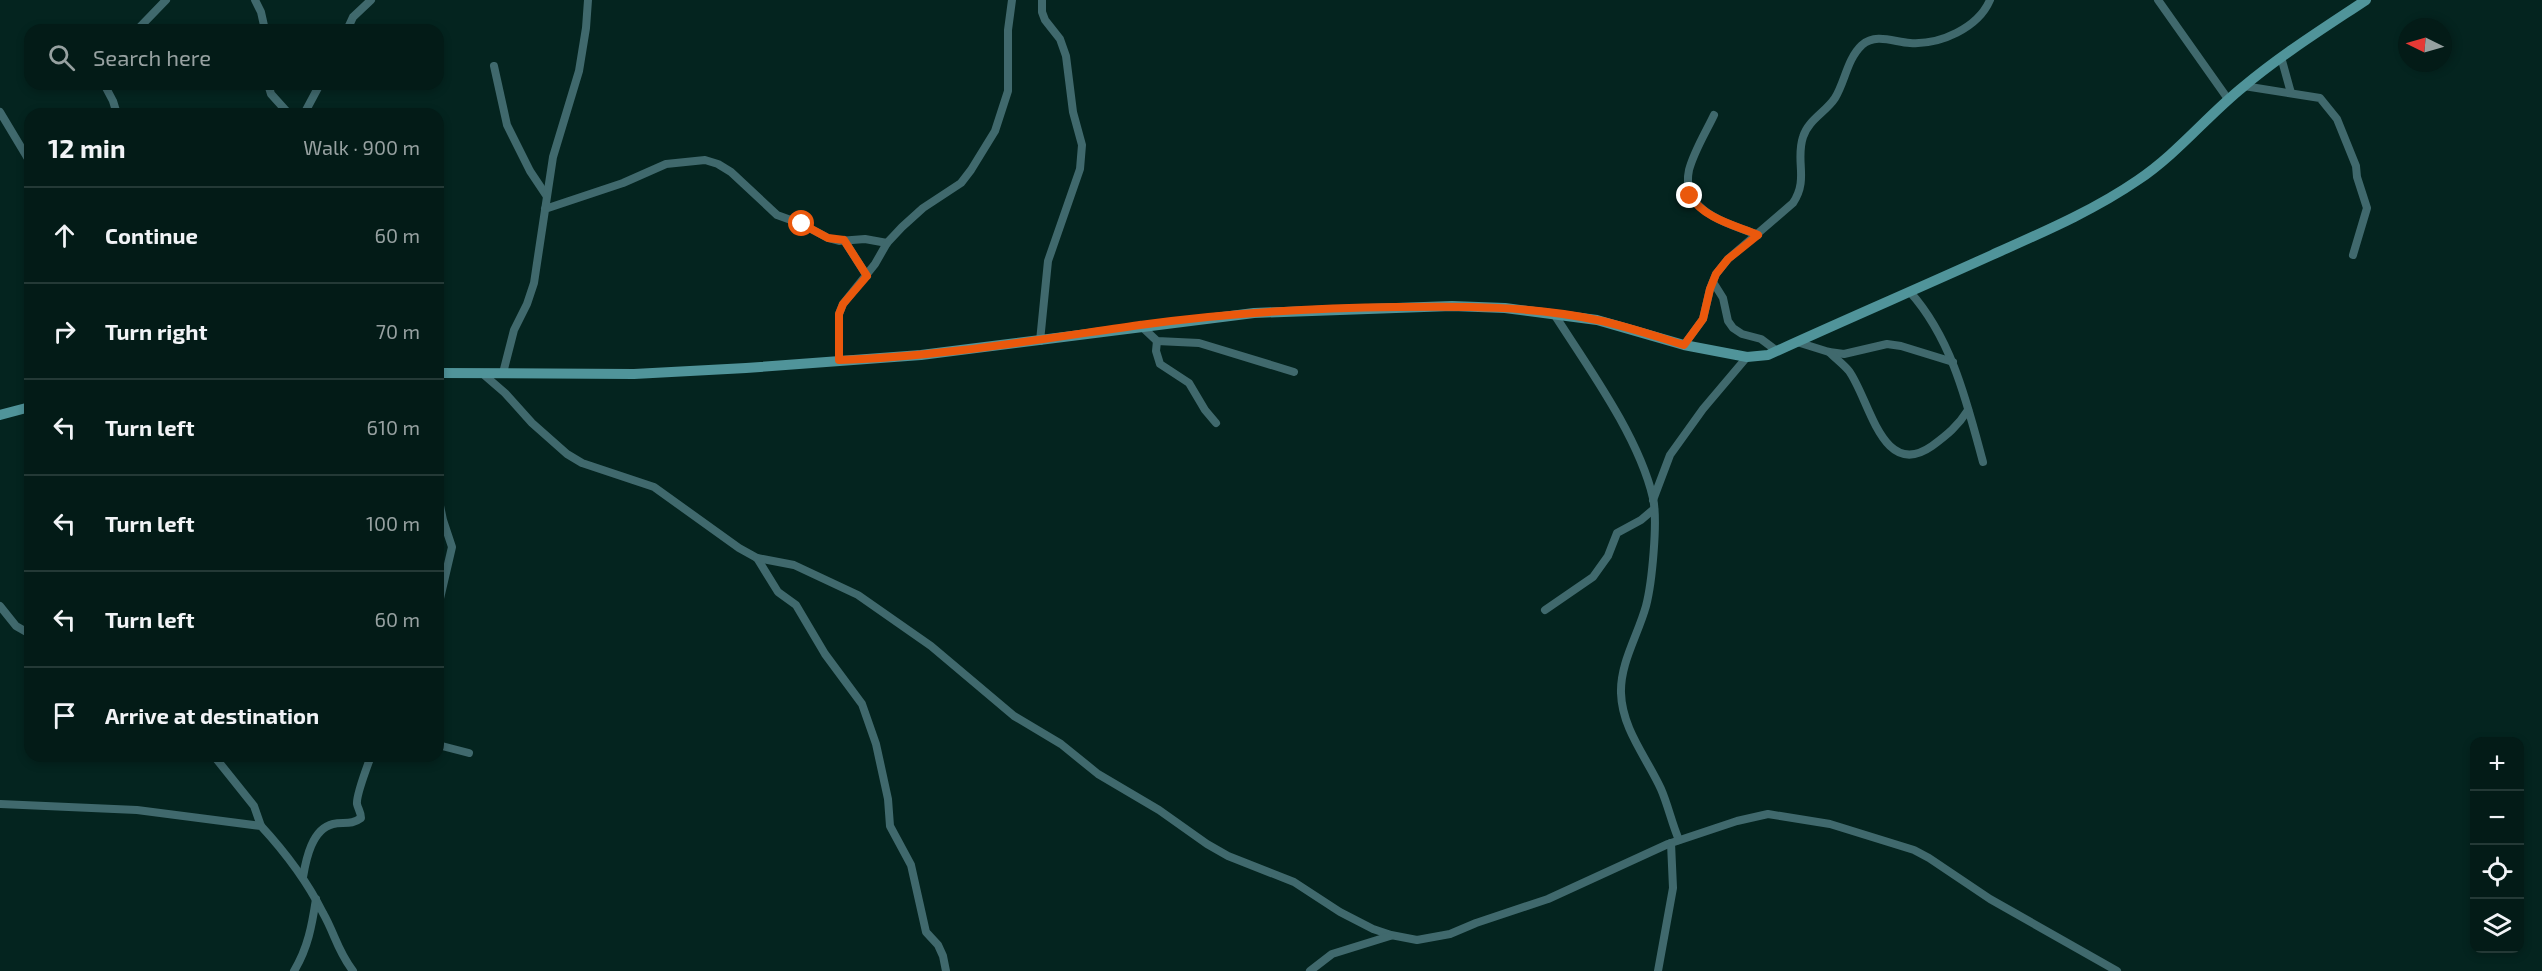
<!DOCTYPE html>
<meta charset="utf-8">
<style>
body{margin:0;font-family:"Exo 2",sans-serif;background:#112824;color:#f1f3f6}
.controls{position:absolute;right:18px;bottom:18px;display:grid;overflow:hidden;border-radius:12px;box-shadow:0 3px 9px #0003}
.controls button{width:54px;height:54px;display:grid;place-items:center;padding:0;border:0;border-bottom:2px solid #243936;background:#031b17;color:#f1f3f6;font:30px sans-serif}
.compass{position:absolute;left:2398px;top:18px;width:54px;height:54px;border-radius:50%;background:#031b17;box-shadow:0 3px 9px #0003;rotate:275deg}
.stop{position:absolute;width:18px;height:18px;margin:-14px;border:4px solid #ea580c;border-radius:50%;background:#fff}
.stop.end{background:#ea580c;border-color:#fff;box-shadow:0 2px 6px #0008}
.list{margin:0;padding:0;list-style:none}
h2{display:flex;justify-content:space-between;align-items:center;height:78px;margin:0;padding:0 24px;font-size:26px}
h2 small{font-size:20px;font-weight:400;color:#97a1a1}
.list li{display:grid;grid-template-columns:39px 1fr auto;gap:18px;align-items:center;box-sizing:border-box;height:96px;padding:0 24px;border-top:2px solid #243936}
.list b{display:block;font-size:22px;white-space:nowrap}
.list em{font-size:20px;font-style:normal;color:#97a1a1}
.icon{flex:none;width:33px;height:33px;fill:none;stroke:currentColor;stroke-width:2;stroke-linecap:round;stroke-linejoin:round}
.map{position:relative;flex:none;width:2542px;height:971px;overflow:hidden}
.search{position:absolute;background:#031b17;box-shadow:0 3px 9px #0003;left:24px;top:24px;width:420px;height:66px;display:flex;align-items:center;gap:15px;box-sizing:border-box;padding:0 21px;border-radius:18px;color:#97a1a1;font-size:22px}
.panel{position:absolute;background:#031b17;box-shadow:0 3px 9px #0003;left:24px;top:108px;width:420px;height:654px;border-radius:18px}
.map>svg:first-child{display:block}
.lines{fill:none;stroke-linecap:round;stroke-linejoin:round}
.street{stroke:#40696d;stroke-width:8}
.secondary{stroke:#50949a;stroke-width:10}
.route{stroke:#ea580c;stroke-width:8}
</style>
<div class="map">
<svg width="2542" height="971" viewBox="0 0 2542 971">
<rect width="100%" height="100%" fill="#04241f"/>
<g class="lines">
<g class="street">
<path d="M255 0 261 12 265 30"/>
<path d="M2158 0 2228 99"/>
<path d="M137 30 166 0"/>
<path d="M347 30 353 17 371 0"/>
<path d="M2281 57 2291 93"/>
<path d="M494 66 507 125 530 171 546 195"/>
<path d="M104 84 113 101 117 114"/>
<path d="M268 84 271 94 289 114"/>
<path d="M2244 86 2320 98 2337 119 2356 166 2357 177 2367 208 2353 255"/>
<path d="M0 112 30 162"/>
<path d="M304 114 320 84"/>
<path d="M1714 115C1706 132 1694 151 1689 170 1680 212 1728 223 1758 235"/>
<path d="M545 209 623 183 666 164 705 160 718 164 731 172 777 215 802 224 828 238 839 241 865 239 887 243"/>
<path d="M844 240 867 276"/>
<path d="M1713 282 1723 298 1728 321 1733 328 1742 334 1761 339 1777 351"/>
<path d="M1910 292C1952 339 1967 403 1983 462"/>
<path d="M1554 314C1588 367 1639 437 1653 498 1658 521 1652 583 1646 606 1638 635 1620 663 1621 693 1622 729 1647 758 1661 789 1668 805 1672 824 1679 840"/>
<path d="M1140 325 1157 341 1199 343 1294 372"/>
<path d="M1040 341 1048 261 1080 169 1082 145 1073 112 1066 56 1060 39 1045 20 1042 12V0"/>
<path d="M1157 341 1156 351 1160 364 1189 383 1205 410 1216 423"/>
<path d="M1797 342 1829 352 1844 354 1887 344 1901 346 1953 362"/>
<path d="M1684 345 1703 319 1710 289 1716 274 1728 259 1793 203C1809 179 1795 161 1803 137 1808 120 1826 112 1835 98 1845 82 1847 59 1862 45 1876 33 1894 42 1910 43 1940 45 1978 28 1990 0"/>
<path d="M1829 352C1835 358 1843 364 1849 371 1870 400 1882 481 1932 446 1947 435 1958 426 1968 410"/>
<path d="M839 360V314L843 304 875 264 887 243 902 227 923 208 961 183 971 170 995 131 1008 91V30L1012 0"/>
<path d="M503 373 514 330 527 304 534 283 553 157 579 71 586 28 588 0"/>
<path d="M483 374 505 393 532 423 567 454 582 463 654 487 739 548 757 558 778 592 796 605 825 654 862 704 876 744 888 799 890 826 911 865 926 932 938 945 943 956 946 971"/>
<path d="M438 496 443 520 452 547 438 607"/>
<path d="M1653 500 1670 455 1703 409 1747 357"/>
<path d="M757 558 794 565 858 595 931 646 1014 716 1061 744 1098 774 1159 810 1207 844 1228 856 1294 882 1340 912 1373 929 1391 935 1417 940 1450 934 1476 923 1548 899 1668 844 1737 821 1768 814 1830 824 1914 850 1929 858 1990 899 2117 971"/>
<path d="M0 606 16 626 30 634"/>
<path d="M1545 610 1593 577 1608 556 1617 533 1641 520 1654 509"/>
<path d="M438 745 469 753"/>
<path d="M214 756 254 806 261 826"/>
<path d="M0 804 137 810 261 826C285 852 307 881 323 913 335 934 337 950 353 971"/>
<path d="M303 877C306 859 312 829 333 824 344 822 352 825 361 818 361 812 358 809 357 804 356 797 368 764 371 756"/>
<path d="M294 971C308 948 312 925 316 899"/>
<path d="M1310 971 1332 954 1390 936"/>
<path d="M1658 971 1673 888 1671 843"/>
</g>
<g class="secondary">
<path d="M438 373 634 374 746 368 921 355 1254 313 1452 306 1505 308 1597 320 1684 345 1747 357 1768 355C1842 321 1917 289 1992 255 2041 233 2093 211 2138 180 2177 154 2207 116 2243 87 2281 55 2324 28 2366 0"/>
<path d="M0 415 30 407"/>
</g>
</g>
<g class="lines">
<path class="route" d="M802 224 828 238 844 240 867 276 843 304 839 314V360C940 357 1040 339 1140 325 1226 313 1312 308 1398 307 1464 306 1531 306 1597 320 1626 326 1655 336 1684 345L1703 319 1710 289 1716 274 1728 259 1758 235C1734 225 1705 219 1690 196"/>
</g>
</svg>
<div class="controls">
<button>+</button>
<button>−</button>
<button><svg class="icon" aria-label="locate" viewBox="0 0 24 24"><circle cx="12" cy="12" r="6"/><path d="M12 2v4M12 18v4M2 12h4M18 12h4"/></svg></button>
<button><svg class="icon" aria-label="layers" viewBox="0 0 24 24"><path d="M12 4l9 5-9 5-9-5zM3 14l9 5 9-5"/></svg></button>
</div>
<svg class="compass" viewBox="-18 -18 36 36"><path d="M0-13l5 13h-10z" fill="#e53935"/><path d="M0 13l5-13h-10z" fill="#97a1a1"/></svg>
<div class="stop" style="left:802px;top:224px"></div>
<div class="stop end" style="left:1690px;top:196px"></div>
<div class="search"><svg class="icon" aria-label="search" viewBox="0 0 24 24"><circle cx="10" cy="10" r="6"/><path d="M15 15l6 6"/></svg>Search here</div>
<section class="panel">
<h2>12 min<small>Walk · 900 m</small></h2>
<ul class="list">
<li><svg class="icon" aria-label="ahead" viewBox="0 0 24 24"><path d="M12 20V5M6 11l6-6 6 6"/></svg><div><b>Continue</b></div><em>60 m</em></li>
<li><svg class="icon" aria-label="right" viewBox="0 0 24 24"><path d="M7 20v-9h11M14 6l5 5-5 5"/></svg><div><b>Turn right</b></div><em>70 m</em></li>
<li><svg class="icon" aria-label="left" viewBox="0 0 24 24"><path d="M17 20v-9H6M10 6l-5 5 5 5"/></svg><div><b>Turn left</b></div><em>610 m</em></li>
<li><svg class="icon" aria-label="left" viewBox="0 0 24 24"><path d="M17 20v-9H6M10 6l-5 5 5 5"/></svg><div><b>Turn left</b></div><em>100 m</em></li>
<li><svg class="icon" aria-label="left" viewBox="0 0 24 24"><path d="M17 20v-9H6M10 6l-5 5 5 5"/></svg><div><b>Turn left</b></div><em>60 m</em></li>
<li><svg class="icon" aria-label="arrive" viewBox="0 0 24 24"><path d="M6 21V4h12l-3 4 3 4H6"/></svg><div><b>Arrive at destination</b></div></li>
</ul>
</section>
</div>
